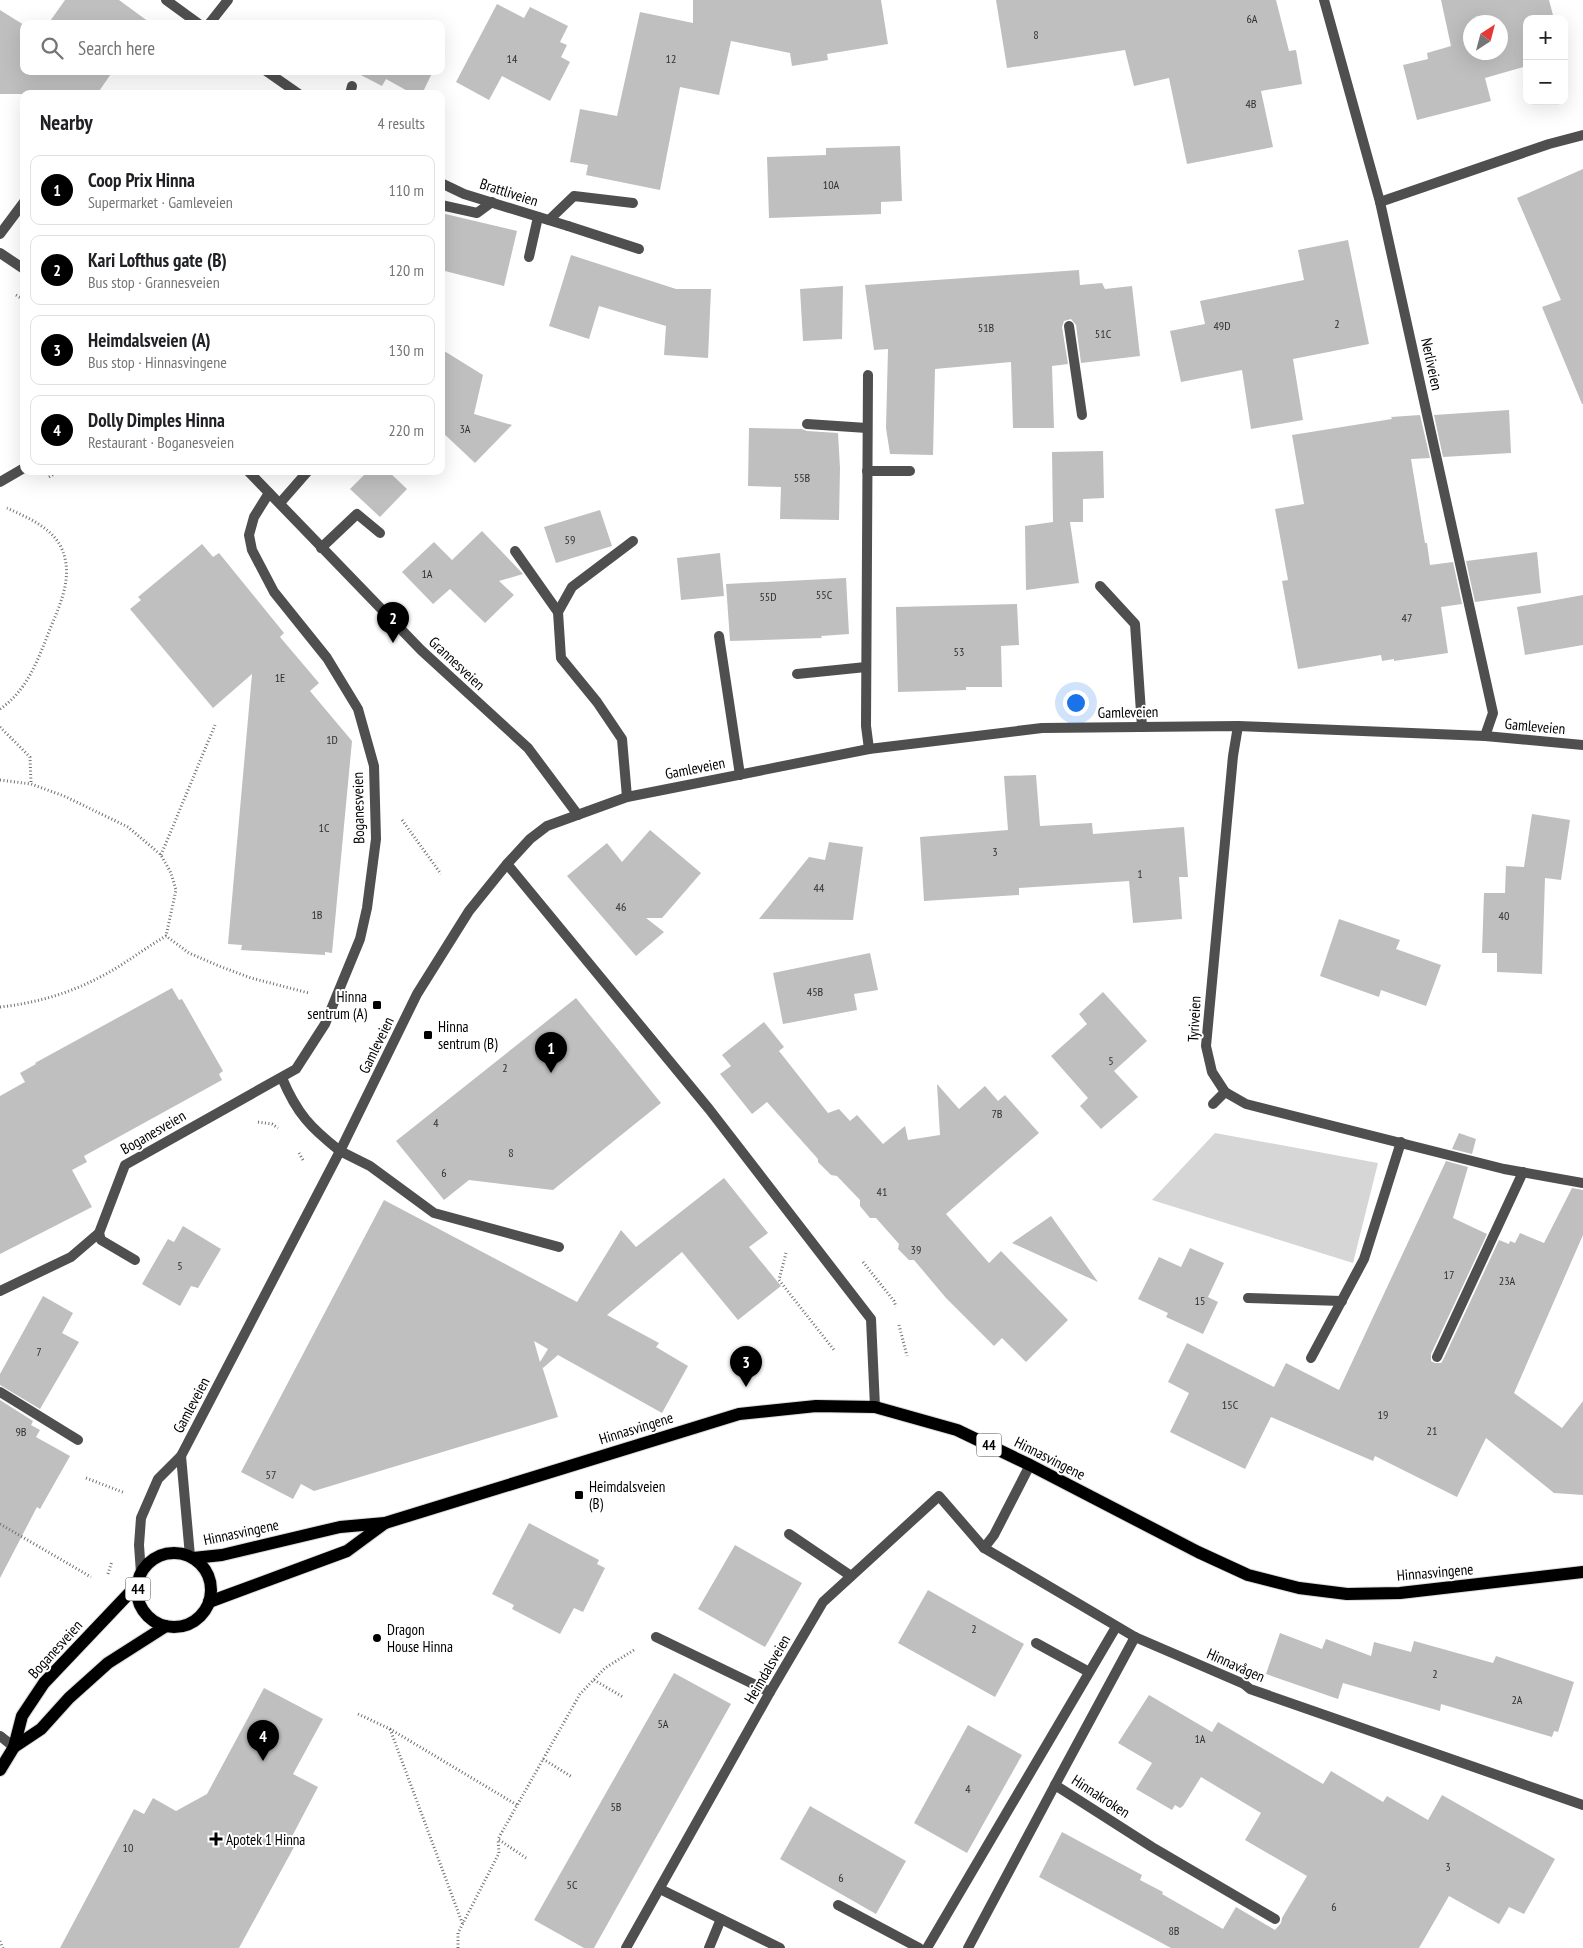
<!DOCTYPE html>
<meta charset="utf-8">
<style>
body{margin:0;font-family:"PT Sans Narrow",sans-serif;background:#f6f6f6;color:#202124}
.controls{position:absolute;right:15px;top:15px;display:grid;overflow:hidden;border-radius:10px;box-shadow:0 5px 20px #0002}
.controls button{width:45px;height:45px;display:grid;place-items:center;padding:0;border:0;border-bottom:1px solid #e0e0e0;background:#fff;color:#202124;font:25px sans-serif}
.compass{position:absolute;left:1463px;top:15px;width:45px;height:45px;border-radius:50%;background:#fff;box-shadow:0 5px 20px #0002;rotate:36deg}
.you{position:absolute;left:1075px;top:702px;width:18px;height:18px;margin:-12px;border:4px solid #fff;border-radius:50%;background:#1a73e8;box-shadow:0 0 0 8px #1a73e833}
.badge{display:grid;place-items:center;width:32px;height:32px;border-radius:50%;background:#000;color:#fff;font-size:16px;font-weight:700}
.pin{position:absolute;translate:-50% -41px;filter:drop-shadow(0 1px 2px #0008)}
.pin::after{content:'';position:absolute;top:26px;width:18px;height:15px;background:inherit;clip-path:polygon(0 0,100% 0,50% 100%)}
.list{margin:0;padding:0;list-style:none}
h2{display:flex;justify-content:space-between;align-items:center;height:65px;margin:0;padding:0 20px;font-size:21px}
h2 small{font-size:16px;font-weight:400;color:#757577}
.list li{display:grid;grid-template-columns:32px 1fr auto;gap:15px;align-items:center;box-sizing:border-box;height:70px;margin:0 10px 10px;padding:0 10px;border:1px solid #e0e0e0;border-radius:10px}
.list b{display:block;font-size:19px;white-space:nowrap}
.list p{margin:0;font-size:16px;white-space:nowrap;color:#757577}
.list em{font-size:16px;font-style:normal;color:#757577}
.icon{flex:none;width:28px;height:28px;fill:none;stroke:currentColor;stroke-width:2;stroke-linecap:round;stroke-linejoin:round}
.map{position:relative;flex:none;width:1583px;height:1948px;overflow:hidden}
.search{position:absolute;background:#fff;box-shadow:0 5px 20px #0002;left:20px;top:20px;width:425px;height:55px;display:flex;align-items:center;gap:12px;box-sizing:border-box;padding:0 18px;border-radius:10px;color:#757577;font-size:19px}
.panel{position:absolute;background:#fff;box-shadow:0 5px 20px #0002;left:20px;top:90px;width:425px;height:385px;border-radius:10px}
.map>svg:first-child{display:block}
.green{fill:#d6d6d6}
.building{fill:#bfbfbf;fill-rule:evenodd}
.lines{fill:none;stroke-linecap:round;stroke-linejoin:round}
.primary-casing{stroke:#dbdbdb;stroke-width:14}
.path{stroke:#717171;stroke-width:3;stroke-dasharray:1 2.5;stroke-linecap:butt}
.service{stroke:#4f4f4f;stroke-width:10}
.minor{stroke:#4f4f4f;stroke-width:10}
.tertiary{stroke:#4f4f4f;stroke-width:10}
.primary{stroke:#000;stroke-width:12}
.poi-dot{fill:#000;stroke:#fff;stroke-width:2}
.labels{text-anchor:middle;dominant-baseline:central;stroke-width:4;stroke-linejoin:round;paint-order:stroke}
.number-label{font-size:12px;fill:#303030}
.shield{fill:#fff;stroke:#4c4c4c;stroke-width:1}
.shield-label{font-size:14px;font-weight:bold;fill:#000}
.street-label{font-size:15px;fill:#000;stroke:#fff}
.poi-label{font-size:15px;fill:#000;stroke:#fff;text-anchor:start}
</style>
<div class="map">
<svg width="1583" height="1948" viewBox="0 0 1583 1948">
<rect width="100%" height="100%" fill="#fff"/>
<path class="green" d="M1215 1133 1378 1163 1353 1263 1152 1200Z"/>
<g class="building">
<path d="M65 0H119L149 22 147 24H48Z"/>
<path d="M693 0H881L888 44 827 54 828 60 792 66 790 53 731 41 719 95 680 87 660 190 586 175 588 165 570 162 580 109 617 116 640 12 693 23Z"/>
<path d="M996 0H1276L1289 51 1296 50 1302 84 1261 91 1273 147 1187 164 1169 78 1134 86 1125 50 1007 68Z"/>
<path d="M1441 0H1549L1554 19H1527V66L1485 78 1491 101 1417 120 1403 65 1428 59 1427 53 1451 46ZM1470 22H1500V52H1470Z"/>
<path d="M497 4 524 18 530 7 568 26 560 42 567 45 561 57 570 62 550 101 502 76 489 100 456 82Z"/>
<path d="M0 10 24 25V71H113L97 94H0Z"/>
<path d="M353 71H433L422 94H413L386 79 382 86Z"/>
<path d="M900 146 902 201 881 202V214L769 218 767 157 826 155V148Z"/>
<path d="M1583 169V404H1582L1542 307 1561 300 1517 198Z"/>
<path d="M441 213 517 231 504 286 441 270Z"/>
<path d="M1348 240 1369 344 1293 359 1303 420 1251 429 1242 370 1181 382 1170 331 1205 324 1200 301 1304 280 1298 250Z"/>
<path d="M571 255 676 289H711L708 358 664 355 666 326 599 306 589 339 549 326Z"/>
<path d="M1079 270 1080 285 1102 283 1105 289 1132 286 1140 356 1081 363 1076 325 1071 319 1064 321 1062 327 1068 364 1052 366 1054 428H1013L1011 362 935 369 933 455 890 454 886 428 888 349 874 350 865 285Z"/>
<path d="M843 286 842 339 803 341 800 289Z"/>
<path d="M441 349 483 375 474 414 512 425 475 463 441 431Z"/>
<path d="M1509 410 1511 453 1443 457 1434 415Z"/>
<path d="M1420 415 1430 458 1411 459 1425 543H1427L1430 565 1453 562 1462 604 1441 607 1448 653 1394 661V659L1382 661 1381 655 1298 669 1282 581 1288 580 1275 509 1304 504 1292 435 1392 419 1391 417Z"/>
<path d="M749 428 802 429 807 431 838 433 840 468 839 520 780 519 781 487 748 486Z"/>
<path d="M1103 451 1104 498 1083 499V522H1070L1079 583 1026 590 1025 526 1053 522 1052 452Z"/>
<path d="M368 471H388L407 489 380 517 350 489Z"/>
<path d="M600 510 612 546 556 563 544 527Z"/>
<path d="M482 531 523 574 499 581 514 595 485 623 450 589 433 604 402 572 434 542 452 560Z"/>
<path d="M202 544 213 557 219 553 284 633 280 637 319 683 310 691 352 741 332 953 325 952V955L241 950 242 945 228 944 252 674 213 708 130 609 141 600 138 597Z"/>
<path d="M1537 552 1541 593 1475 602 1466 561Z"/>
<path d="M720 553 724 596 681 600 677 558Z"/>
<path d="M846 578 849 634 821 636 822 638 730 641 726 584Z"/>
<path d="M1583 595V645L1525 655 1517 607Z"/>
<path d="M1017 604 1019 645 1001 646 1002 687H966V690L898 692 896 607Z"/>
<path d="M1036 775 1040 826 1092 823 1093 834 1184 827 1188 877H1179L1182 919 1133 923 1129 881 1019 888V895L924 901 920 837 1008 830 1004 776Z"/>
<path d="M1532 814 1570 820 1561 880 1545 878 1542 974 1497 972V953H1482L1484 893H1505L1506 866 1524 867Z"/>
<path d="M650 830 701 873 662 918H646L664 932 636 956 567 876 607 843 622 862Z"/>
<path d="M829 842 863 847 853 920 759 919 809 857 825 860Z"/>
<path d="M1339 919 1400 940 1396 949 1441 965 1426 1006 1381 990 1379 997 1320 976Z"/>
<path d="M870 953 878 990 854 994 857 1010 783 1024 773 973Z"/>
<path d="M172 988 179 1000 182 999 223 1071 219 1074 222 1080 84 1156 87 1162 72 1170 92 1207 0 1254V1096L25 1082 20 1073 36 1064 35 1063Z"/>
<path d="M1103 992 1147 1041 1114 1071 1138 1097 1101 1129 1080 1106 1088 1098 1051 1056 1087 1024 1079 1014Z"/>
<path d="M576 998 661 1103 553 1190 469 1180 444 1200 396 1141Z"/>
<path d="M764 1022 784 1047 779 1051 828 1113 839 1109 850 1121 857 1115 883 1144 905 1126 908 1140 940 1135 937 1084 959 1109 985 1086 998 1101 1005 1095 1039 1133 946 1214 989 1263 1001 1251 1068 1320 1026 1362 1002 1338 994 1346 946 1298 914 1260H909L898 1249 899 1244 876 1218H870L860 1206V1200L837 1176 831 1175 818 1162V1159L767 1102 752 1114 720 1074 731 1066 722 1055Z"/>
<path d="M1459 1133 1476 1139 1472 1154 1452 1149Z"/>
<path d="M1446 1161 1468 1167 1453 1218 1487 1234 1431 1354V1361L1435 1363H1441L1443 1360 1499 1240 1509 1244 1510 1241 1515 1243 1520 1233 1544 1243 1572 1188 1583 1190V1235L1514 1393 1562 1428 1583 1401V1495L1554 1493 1486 1438 1457 1497 1375 1456 1373 1461 1271 1417 1245 1469 1170 1432 1189 1393 1168 1382 1187 1343 1274 1387 1286 1363 1339 1390Z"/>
<path d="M724 1178 768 1233 749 1247 781 1286 738 1320 682 1252 607 1315 659 1343 656 1347 688 1366 662 1413 558 1355 543 1368 542 1366 558 1417 314 1491 301 1484 293 1499 241 1472 384 1200 577 1302 621 1230 636 1247ZM534 1341 548 1349 540 1362Z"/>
<path d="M1051 1216 1098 1282 1012 1243Z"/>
<path d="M183 1226 221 1249 198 1288 191 1286 180 1306 142 1284 168 1239 174 1242Z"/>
<path d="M1190 1248 1224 1263 1208 1297 1218 1302 1203 1334 1166 1317 1168 1313 1138 1299 1159 1257 1181 1267Z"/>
<path d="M43 1296 73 1313 62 1333 79 1342 40 1409 0 1385V1374Z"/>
<path d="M0 1400 33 1421 31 1425 40 1430 36 1437 70 1456 40 1509 37 1507 0 1578Z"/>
<path d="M529 1523 599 1560 597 1564 605 1568 583 1612 574 1608 560 1634 512 1609 514 1605 492 1594Z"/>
<path d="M735 1545 802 1583 765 1647 698 1609Z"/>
<path d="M928 1590 1024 1644 995 1697 898 1643Z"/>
<path d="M1280 1633 1322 1649 1326 1639 1371 1656 1374 1642 1411 1652 1414 1641 1493 1663 1496 1656 1574 1682 1558 1732 1554 1731 1552 1737 1441 1704 1440 1711 1343 1683 1338 1699 1266 1674Z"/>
<path d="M674 1673 731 1704 594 1948H584L534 1920Z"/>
<path d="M264 1688 323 1719 293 1774 318 1787 288 1844 294 1847 239 1948H60L134 1809 144 1814 153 1798 176 1811 207 1794Z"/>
<path d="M1149 1695 1212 1732 1218 1722 1323 1784 1331 1771 1383 1802 1387 1796 1428 1820 1442 1795 1555 1859 1524 1914 1509 1907 1499 1924 1449 1896 1419 1948H1171L1039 1877 1062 1832 1142 1875 1140 1880 1163 1892 1162 1894 1223 1929 1236 1907 1275 1930 1281 1923 1282 1918 1307 1876 1245 1840 1261 1813 1201 1777 1183 1806 1180 1808 1175 1805 1172 1810 1136 1789 1152 1763 1118 1743Z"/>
<path d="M968 1725 1022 1755 967 1853 914 1823Z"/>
<path d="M810 1806 906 1861 876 1914 780 1859Z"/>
</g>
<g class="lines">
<g class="primary-casing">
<g id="primary">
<circle cx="174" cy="1590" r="37"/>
<path d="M193 1558 222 1555 340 1527 385 1523 739 1414 816 1406 875 1407 957 1430 1030 1465 1198 1552 1248 1575 1299 1588 1347 1594 1400 1593 1583 1572"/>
<path d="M209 1602 347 1551 385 1523"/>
<path d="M14 1747 41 1729 69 1698 108 1663 166 1626"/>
<path d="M0 1770 14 1747 22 1716 44 1683 138 1584"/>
</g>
</g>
<g class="path">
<path d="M16 295 24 300"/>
<path d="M49 477 59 471"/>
<path d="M0 709C28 690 38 659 50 629 61 602 75 574 60 545 49 526 26 517 7 508"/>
<path d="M0 727 30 757 31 784"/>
<path d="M0 780 31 784 64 796 128 827 161 855 171 873 176 890 166 936"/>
<path d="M402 820 441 874"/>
<path d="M161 855 215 725"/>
<path d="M0 1007C37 1003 71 993 104 975 125 964 145 948 166 936L189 953 219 966 251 978 309 993"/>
<path d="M258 1122 272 1124 278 1128"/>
<path d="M299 1153 303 1160"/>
<path d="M786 1253 779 1280 834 1350"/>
<path d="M863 1262 894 1301 896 1307"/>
<path d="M899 1325 907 1356"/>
<path d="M86 1478 125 1493"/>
<path d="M0 1524 91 1577"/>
<path d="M108 1574 112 1561"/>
<path d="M594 1680 623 1697"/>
<path d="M358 1714 390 1729 517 1805"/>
<path d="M390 1729 463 1925"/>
<path d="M543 1759 572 1777"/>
<path d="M526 1858 498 1839 580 1694 605 1668 634 1650"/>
<path d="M0 1941 3 1948"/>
<path d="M458 1948V1933L499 1853 498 1839"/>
</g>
<g class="service">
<path d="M209 24 228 0"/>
<path d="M350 94 352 86"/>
<path d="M441 205 477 213 492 202"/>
<path d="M549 220 574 196 633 203"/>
<path d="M568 226 639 249"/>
<path d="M0 234 24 202"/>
<path d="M529 257 538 217"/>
<path d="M1069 326 1082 415"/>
<path d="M868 375 866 726 869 749"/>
<path d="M807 424 867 428"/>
<path d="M867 471H910"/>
<path d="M280 503 308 471"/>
<path d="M321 548 357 514 380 533"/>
<path d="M515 551 558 612"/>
<path d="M1100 586 1135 624 1142 727"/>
<path d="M719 636 740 775"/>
<path d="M797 674 866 667"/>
<path d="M627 797 622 739 597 702 561 658 558 612 572 587 633 541"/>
<path d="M340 1151 370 1166 434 1213 559 1247"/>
<path d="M99 1233 101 1240 135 1260"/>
<path d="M1248 1298 1342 1301"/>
<path d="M1311 1358 1364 1259 1401 1142"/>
<path d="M0 1392 78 1440"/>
<path d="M789 1534 851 1576"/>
<path d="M656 1637 770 1692"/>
<path d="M1036 1643 1089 1672"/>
<path d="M0 1736 14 1747"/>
<path d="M660 1889 780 1948"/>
<path d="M838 1905 919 1948"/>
<path d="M709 1948 721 1919"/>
<path d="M968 1948 1055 1785"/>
</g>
<g class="minor">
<path d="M166 0 199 24"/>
<path d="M1324 0 1380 202 1493 713 1485 736"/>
<path d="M266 71 299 94"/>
<path d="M441 183 464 194 568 226"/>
<path d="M1380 202 1549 144 1583 135"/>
<path d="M0 253 24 269"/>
<path d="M248 471 421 650 528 748 578 815"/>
<path d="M0 482 24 468"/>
<path d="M1238 726 1233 756 1206 1046 1212 1072 1225 1092 1246 1104 1504 1169 1583 1183"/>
<path d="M507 864 709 1109 871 1319 875 1407"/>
<path d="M282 1078C297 1114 311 1128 340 1151"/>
<path d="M1213 1104 1225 1092"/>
<path d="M0 1291 71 1257 99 1233 125 1165 296 1069 325 1024 360 939 367 908 376 839 374 766 358 709 327 658 274 592 252 550 249 535 254 517 269 493"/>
<path d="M1437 1357 1523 1172"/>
<path d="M1030 1465 994 1535 984 1548 1135 1637 1244 1684 1250 1689 1583 1805"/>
<path d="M1135 1637 1055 1785 1152 1847 1275 1919"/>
<path d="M626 1948 770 1692 823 1602 939 1496 984 1548"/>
<path d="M927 1948 1116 1627"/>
</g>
<g class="tertiary">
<path d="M181 1456 190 1556"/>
<path d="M141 1573 139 1545 141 1518 158 1479 181 1456 340 1151 417 994 469 911 507 864 530 839 547 826 627 797 869 749 1042 728 1238 726 1485 736 1583 745"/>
</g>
<use href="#primary" class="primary"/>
</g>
<g class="poi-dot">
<rect x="372" y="1000" width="10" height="10" rx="2.5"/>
<rect x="423" y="1030" width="10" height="10" rx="2.5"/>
<rect x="574" y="1490" width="10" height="10" rx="2.5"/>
<circle cx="377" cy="1638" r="5"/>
<path d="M213.5 1831.5h5v5h5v5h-5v5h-5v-5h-5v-5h5z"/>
</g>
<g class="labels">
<g class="number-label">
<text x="1252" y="18">6A</text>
<text x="1036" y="34">8</text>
<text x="512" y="58">14</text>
<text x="671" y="58">12</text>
<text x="1251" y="103">4B</text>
<text x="831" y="184">10A</text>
<text x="1337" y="323">2</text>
<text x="1222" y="325">49D</text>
<text x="986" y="327">51B</text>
<text x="1103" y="333">51C</text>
<text x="465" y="428">3A</text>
<text x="802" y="477">55B</text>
<text x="570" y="539">59</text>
<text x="427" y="573">1A</text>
<text x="824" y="594">55C</text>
<text x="768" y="596">55D</text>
<text x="1407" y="617">47</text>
<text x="959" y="651">53</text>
<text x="280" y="677">1E</text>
<text x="332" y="739">1D</text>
<text x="324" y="827">1C</text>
<text x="995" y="851">3</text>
<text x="1140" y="873">1</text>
<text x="819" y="887">44</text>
<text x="621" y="906">46</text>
<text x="317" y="914">1B</text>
<text x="1504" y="915">40</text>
<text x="815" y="991">45B</text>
<text x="1111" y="1060">5</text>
<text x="505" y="1067">2</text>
<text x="997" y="1113">7B</text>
<text x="436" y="1122">4</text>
<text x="511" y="1152">8</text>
<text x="444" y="1172">6</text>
<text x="882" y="1191">41</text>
<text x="916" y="1249">39</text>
<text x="180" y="1265">5</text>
<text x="1449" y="1274">17</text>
<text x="1507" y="1280">23A</text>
<text x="1200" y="1300">15</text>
<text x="39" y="1351">7</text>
<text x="1230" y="1404">15C</text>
<text x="1383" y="1414">19</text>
<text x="1432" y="1430">21</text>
<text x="21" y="1431">9B</text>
<text x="271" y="1474">57</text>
<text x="974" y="1628">2</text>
<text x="1435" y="1673">2</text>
<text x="1517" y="1699">2A</text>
<text x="663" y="1723">5A</text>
<text x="1200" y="1738">1A</text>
<text x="968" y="1788">4</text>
<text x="616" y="1806">5B</text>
<text x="128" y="1847">10</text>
<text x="1448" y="1866">3</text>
<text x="841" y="1877">6</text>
<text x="572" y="1884">5C</text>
<text x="1334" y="1906">6</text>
<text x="1174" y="1930">8B</text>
</g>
<g class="shield">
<rect x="976.5" y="1433.5" width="25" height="23" rx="4"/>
<rect x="125.5" y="1577.5" width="25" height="23" rx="4"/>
</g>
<g class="shield-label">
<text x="989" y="1445">44</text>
<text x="138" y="1589">44</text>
</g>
<g class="street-label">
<text transform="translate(509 192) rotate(18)">Brattliveien</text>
<text transform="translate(1432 364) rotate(78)">Nerliveien</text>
<text transform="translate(457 663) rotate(43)">Grannesveien</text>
<text transform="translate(1128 712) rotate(-1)">Gamleveien</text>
<text transform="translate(1535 726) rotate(5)">Gamleveien</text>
<text transform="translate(695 768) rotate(-11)">Gamleveien</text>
<text transform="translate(358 808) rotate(-91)">Boganesveien</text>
<text transform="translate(1194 1019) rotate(-87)">Tyriveien</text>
<text transform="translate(376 1045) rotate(-64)">Gamleveien</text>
<text transform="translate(153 1132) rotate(-30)">Boganesveien</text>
<text transform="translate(191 1405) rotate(-62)">Gamleveien</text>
<text transform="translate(636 1428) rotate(-17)">Hinnasvingene</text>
<text transform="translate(1050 1458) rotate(27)">Hinnasvingene</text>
<text transform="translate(241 1532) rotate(-12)">Hinnasvingene</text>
<text transform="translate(1435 1572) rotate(-5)">Hinnasvingene</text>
<text transform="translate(55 1649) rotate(-48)">Boganesveien</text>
<text transform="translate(1236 1665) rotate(24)">Hinnavågen</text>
<text transform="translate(767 1669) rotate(-60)">Heimdalsveien</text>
<text transform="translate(1101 1796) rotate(33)">Hinnakroken</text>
</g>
<g class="poi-label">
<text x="367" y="996" text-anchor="end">Hinna<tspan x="367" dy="17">sentrum (A)</tspan></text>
<text x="438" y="1026">Hinna<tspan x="438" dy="17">sentrum (B)</tspan></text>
<text x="589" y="1486">Heimdalsveien<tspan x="589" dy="17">(B)</tspan></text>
<text x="387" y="1629">Dragon<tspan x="387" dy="17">House Hinna</tspan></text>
<text x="226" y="1839">Apotek 1 Hinna</text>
</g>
</g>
</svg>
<div class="controls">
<button>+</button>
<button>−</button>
</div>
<svg class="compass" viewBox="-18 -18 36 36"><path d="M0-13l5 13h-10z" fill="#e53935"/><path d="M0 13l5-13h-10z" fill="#757577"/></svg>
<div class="you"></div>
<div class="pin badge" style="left:551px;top:1073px">1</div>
<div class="pin badge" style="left:393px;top:643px">2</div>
<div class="pin badge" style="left:746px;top:1387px">3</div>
<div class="pin badge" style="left:263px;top:1761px">4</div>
<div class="search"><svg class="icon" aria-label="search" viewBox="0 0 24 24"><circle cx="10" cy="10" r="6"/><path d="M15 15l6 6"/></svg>Search here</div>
<section class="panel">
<h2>Nearby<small>4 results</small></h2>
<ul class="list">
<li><span class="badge">1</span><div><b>Coop Prix Hinna</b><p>Supermarket · Gamleveien</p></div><em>110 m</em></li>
<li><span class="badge">2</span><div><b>Kari Lofthus gate (B)</b><p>Bus stop · Grannesveien</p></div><em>120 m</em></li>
<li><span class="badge">3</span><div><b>Heimdalsveien (A)</b><p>Bus stop · Hinnasvingene</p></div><em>130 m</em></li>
<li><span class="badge">4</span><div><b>Dolly Dimples Hinna</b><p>Restaurant · Boganesveien</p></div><em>220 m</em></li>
</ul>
</section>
</div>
